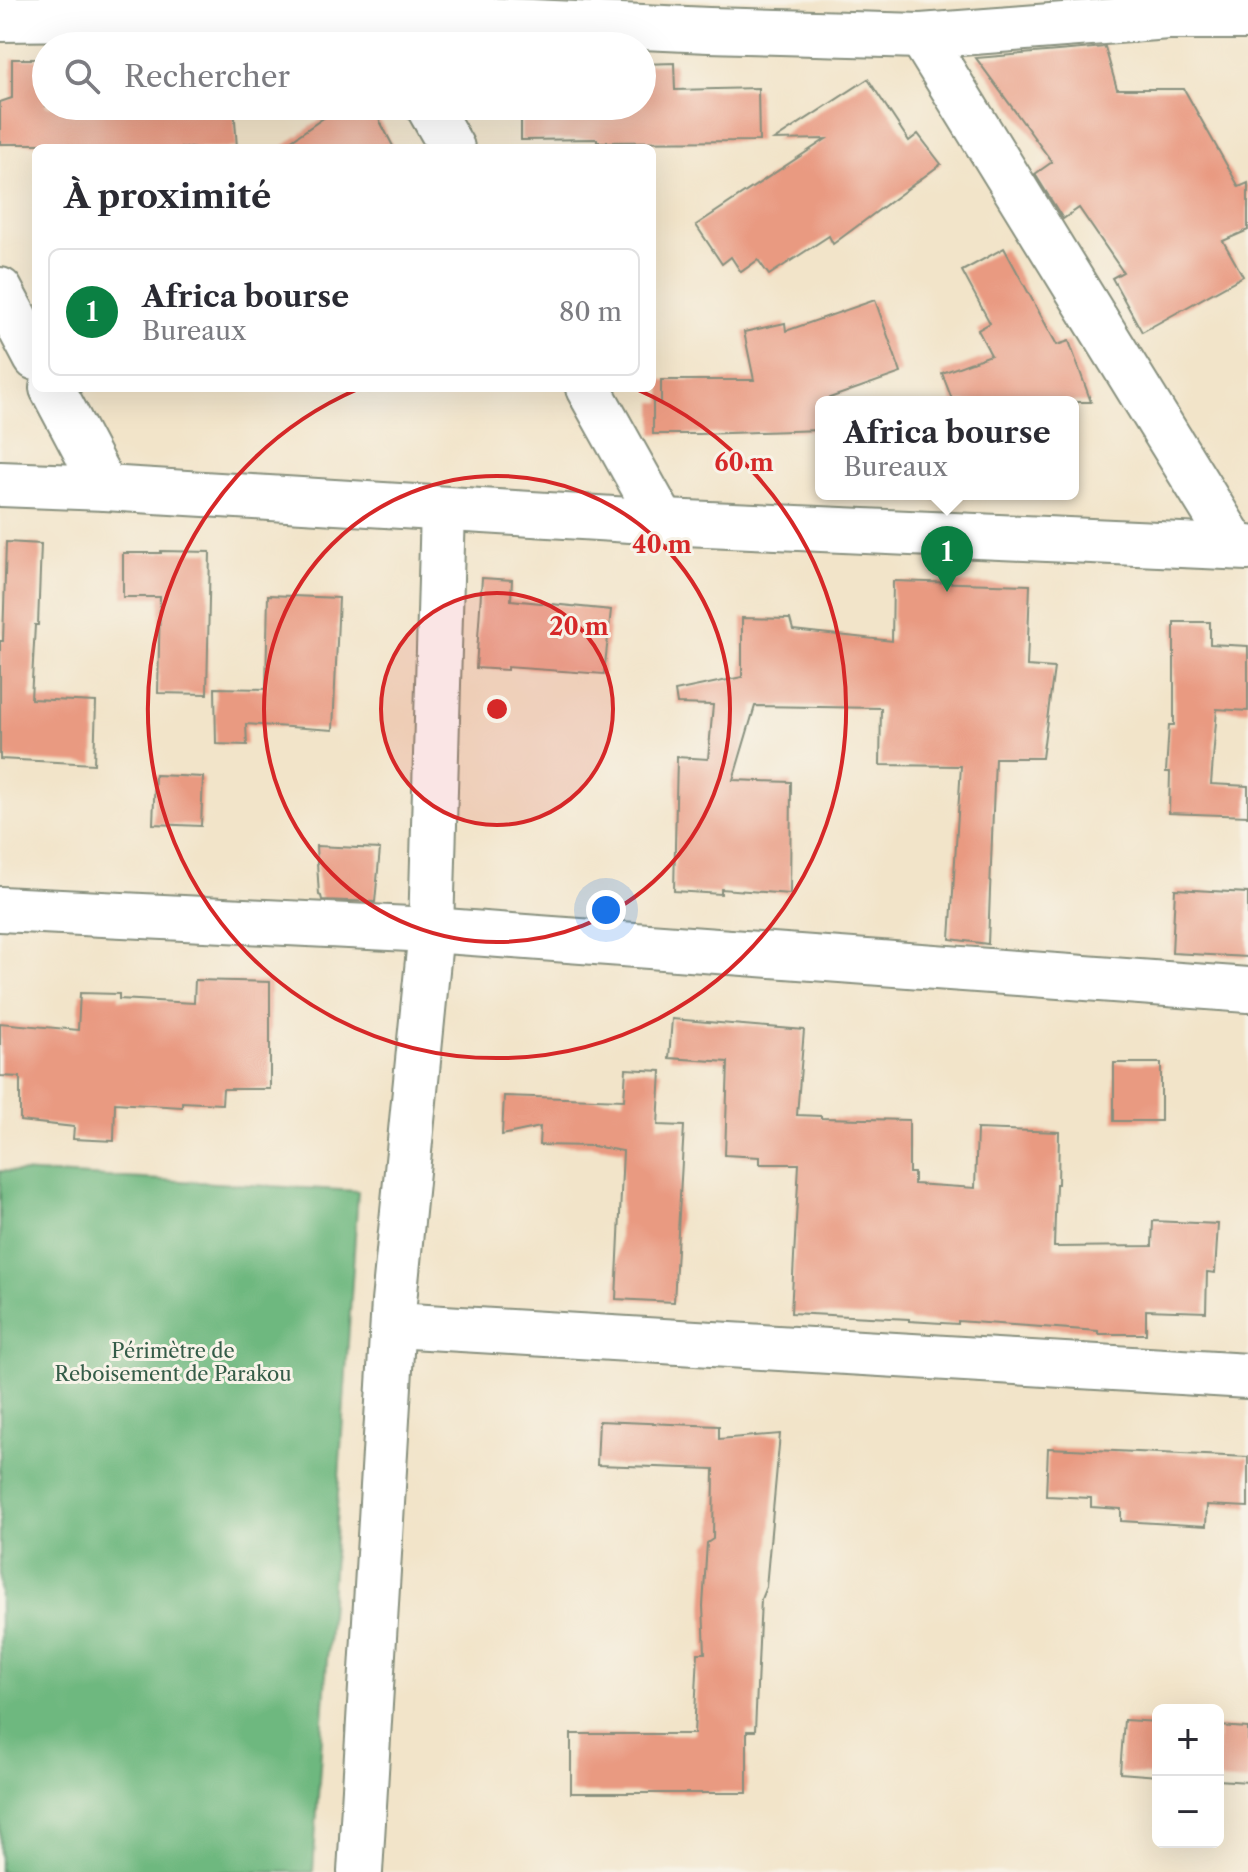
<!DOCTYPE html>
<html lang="fr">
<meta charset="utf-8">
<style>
body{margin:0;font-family:"Libre Caslon Text",serif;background:#f7f7f7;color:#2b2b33}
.controls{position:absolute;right:24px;bottom:24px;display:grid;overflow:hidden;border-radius:12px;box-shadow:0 8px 32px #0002}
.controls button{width:72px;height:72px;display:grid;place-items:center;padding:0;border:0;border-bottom:2px solid #e1e1e2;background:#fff;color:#2b2b33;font:40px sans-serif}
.you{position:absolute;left:606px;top:910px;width:28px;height:28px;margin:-20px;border:6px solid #fff;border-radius:50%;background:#1a73e8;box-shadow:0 0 0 12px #1a73e833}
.badge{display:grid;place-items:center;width:52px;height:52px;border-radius:50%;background:#0b8043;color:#fff;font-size:26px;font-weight:700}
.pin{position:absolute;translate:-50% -66px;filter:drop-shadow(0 2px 4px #0008)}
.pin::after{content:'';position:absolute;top:42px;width:28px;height:24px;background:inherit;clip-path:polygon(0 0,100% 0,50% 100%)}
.popup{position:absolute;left:815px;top:396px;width:264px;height:104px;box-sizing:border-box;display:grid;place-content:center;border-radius:12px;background:#fff;filter:drop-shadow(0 2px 6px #0005);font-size:26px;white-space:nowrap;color:#7c7c81}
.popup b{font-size:30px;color:#2b2b33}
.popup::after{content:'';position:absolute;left:50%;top:100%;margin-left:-16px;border:16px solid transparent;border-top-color:#fff}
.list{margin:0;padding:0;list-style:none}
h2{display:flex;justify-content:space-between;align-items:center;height:104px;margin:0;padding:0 32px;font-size:34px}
h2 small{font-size:26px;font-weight:400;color:#7c7c81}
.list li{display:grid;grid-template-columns:52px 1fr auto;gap:24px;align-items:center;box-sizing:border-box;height:128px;margin:0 16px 16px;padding:0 16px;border:2px solid #e1e1e2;border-radius:12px}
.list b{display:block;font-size:30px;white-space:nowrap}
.list p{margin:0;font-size:26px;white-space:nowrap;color:#7c7c81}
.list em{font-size:26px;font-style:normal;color:#7c7c81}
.icon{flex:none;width:44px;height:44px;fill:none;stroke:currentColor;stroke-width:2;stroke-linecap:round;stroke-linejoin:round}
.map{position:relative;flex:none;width:1248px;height:1872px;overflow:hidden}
.search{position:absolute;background:#fff;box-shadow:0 8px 32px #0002;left:32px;top:32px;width:624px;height:88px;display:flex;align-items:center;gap:20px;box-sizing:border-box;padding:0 28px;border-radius:44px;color:#7c7c81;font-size:30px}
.panel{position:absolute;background:#fff;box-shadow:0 8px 32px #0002;left:32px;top:144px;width:624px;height:248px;border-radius:12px}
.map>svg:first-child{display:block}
.forest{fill:#6eb87f;stroke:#467a5a;stroke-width:2}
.building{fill:#e99a81}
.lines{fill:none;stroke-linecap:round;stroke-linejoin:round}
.minor-casing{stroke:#88907e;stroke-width:48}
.tertiary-casing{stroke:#88907e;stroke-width:48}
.minor{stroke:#fff;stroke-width:44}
.tertiary{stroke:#fff;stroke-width:44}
.ring{fill:none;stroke:#d62828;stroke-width:4}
.labels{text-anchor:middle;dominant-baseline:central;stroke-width:6;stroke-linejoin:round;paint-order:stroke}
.park-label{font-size:20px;fill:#345c48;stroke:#f7f3e8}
.centre{fill:#d62828;stroke:#f7f3e8;stroke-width:4}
.ring-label{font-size:24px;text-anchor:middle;font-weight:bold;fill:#d62828;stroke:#f7f3e8;stroke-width:6;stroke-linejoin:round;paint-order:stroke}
</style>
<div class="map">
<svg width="1248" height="1872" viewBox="0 0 1248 1872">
<rect width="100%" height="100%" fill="#f7f3e8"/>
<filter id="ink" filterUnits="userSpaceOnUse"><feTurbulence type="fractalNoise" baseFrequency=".0125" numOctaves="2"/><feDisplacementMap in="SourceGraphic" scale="16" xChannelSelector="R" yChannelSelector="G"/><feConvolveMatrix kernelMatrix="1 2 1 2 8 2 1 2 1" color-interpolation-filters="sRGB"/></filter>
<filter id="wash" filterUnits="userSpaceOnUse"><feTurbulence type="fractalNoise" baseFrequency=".006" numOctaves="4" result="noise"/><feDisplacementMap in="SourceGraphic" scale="32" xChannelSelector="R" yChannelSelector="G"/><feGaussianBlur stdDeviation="1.8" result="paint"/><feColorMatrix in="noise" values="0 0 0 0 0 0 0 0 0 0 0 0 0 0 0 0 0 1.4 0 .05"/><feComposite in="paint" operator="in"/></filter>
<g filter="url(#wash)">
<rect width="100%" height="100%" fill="#f2e4c9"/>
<path class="forest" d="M0 1171 358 1191 313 1872H0Z"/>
<g id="blocks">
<g class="building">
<path d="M1105 47 1117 89H1184L1239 187 1248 183V230L1223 241 1243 276 1142 332 1112 278 1123 272 1079 208 1063 219 1035 174 1052 162 976 58Z"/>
<path d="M12 59H46V106H234L237 148H46L51 144H0V102L12 98Z"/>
<path d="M674 63 675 90 758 88 759 141 597 142V139L521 140V106H642V64Z"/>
<path d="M868 79 909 141 918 134 941 164 833 244 829 236 769 275 758 260 741 272 731 257 722 264 696 225 826 139 774 140Z"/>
<path d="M341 106H372L394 148H280Z"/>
<path d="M1004 248 1057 345 1069 341 1091 402H953L942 373 991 355 978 330 990 323 962 271Z"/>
<path d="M875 300 901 373 821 401V430L699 434H653V402H661V380H754L744 332 785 323 786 331Z"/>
<path d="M6 542 41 544 38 625H35L31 699 96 702 94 764 0 759V641H3Z"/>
<path d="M161 551 210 552 207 694 158 693 160 597H123V553H161Z"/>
<path d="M482 578 512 580 511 600 611 610 604 674 507 667V670L476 668Z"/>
<path d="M893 581 1030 585 1027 666 1054 668 1042 758H995L988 944 950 939 961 766 880 765 881 708 755 706 733 780 791 782 790 894 721 889V894L674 891 677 757 708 759 713 705 677 704 675 691 742 677V618L790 619 793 630 892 641Z"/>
<path d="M268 595 339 598 333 730 246 724 247 745 216 744 215 688 266 689Z"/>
<path d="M1174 622H1210V644L1248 646V711L1217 709 1211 784 1248 786V816L1169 813 1170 772H1166L1169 725H1174Z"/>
<path d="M155 775 203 777 201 826 153 824Z"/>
<path d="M316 846 380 849 375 902 322 900 321 896 319 895Z"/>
<path d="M1175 889 1248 893V957L1172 953Z"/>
<path d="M195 980 270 982V1089H223L222 1104 182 1102V1107L115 1103 114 1141 73 1139 74 1127 20 1121V1077L0 1076V1023L78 1030 80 993 119 994V999L194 1003Z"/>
<path d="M672 1019 804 1030 797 1115 821 1116V1118L909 1120V1173H914V1184L975 1188 977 1129 1059 1132 1058 1184H1056L1054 1247 1152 1246 1153 1221 1218 1224 1215 1273 1207 1272 1206 1312 1146 1310V1334H1098V1331L958 1321V1324L909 1321V1319L791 1313 799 1164H760V1157L725 1155 728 1062 669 1058Z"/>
<rect x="1114" y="1063" width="47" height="58"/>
<path d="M626 1069 661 1071 658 1125 684 1126 674 1302 616 1299 623 1151 593 1146 539 1145 540 1127 502 1135 504 1096 624 1100Z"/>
<path d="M599 1421 719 1426V1439L780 1434 766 1587 761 1599 755 1731H747V1793H571V1734H694L698 1653H705L703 1606 707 1543 713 1539 714 1469 597 1465Z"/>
<path d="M1048 1448 1248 1457V1507L1207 1505 1206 1526 1121 1521V1509L1091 1507V1498L1046 1496Z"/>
<path d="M1124 1720 1158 1722V1776L1120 1773Z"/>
<path d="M1218 1726 1248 1728V1782L1218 1780Z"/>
</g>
</g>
</g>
<g filter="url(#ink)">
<use href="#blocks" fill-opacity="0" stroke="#88907e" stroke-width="2"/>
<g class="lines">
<g class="minor-casing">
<g id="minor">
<path d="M0 19 377 15 709 30 921 36 1168 17H1248"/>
<path d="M921 36 1236 547"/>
<path d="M428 106 452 148"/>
<path d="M0 290 36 358"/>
<path d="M52 388 105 488"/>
<path d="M588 388 663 522"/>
<path d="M0 909 431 930 1248 990"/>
<path d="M394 1325 1248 1376"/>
</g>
</g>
<g class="tertiary-casing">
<g id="tertiary">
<path d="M0 484 105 488 663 522 1248 548"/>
<path d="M360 1872 394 1302 431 930 443 509"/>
</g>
</g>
<use href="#minor" class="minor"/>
<use href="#tertiary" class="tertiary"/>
</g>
</g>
<circle cx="497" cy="709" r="116" fill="#d62828" fill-opacity=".12"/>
<g class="ring">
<circle cx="497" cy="709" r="116"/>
<circle cx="497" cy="709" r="233"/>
<path d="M636 389A349 349 0 1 1 358 389"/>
</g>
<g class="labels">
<g class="park-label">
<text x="173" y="1351">Périmètre de<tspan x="173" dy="23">Reboisement de Parakou</tspan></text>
</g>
</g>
<circle cx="497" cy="709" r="12" class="centre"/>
<g class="ring-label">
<text x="744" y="471">60 m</text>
<text x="662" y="553">40 m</text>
<text x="579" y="635">20 m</text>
</g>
</svg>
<div class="controls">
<button>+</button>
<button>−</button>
</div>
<div class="you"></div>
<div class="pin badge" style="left:947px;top:592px">1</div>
<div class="popup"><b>Africa bourse</b>Bureaux</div>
<div class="search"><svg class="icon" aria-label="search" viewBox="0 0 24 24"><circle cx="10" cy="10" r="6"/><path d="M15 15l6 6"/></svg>Rechercher</div>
<section class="panel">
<h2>À proximité<small></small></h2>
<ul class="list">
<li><span class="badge">1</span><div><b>Africa bourse</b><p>Bureaux</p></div><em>80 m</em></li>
</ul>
</section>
</div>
